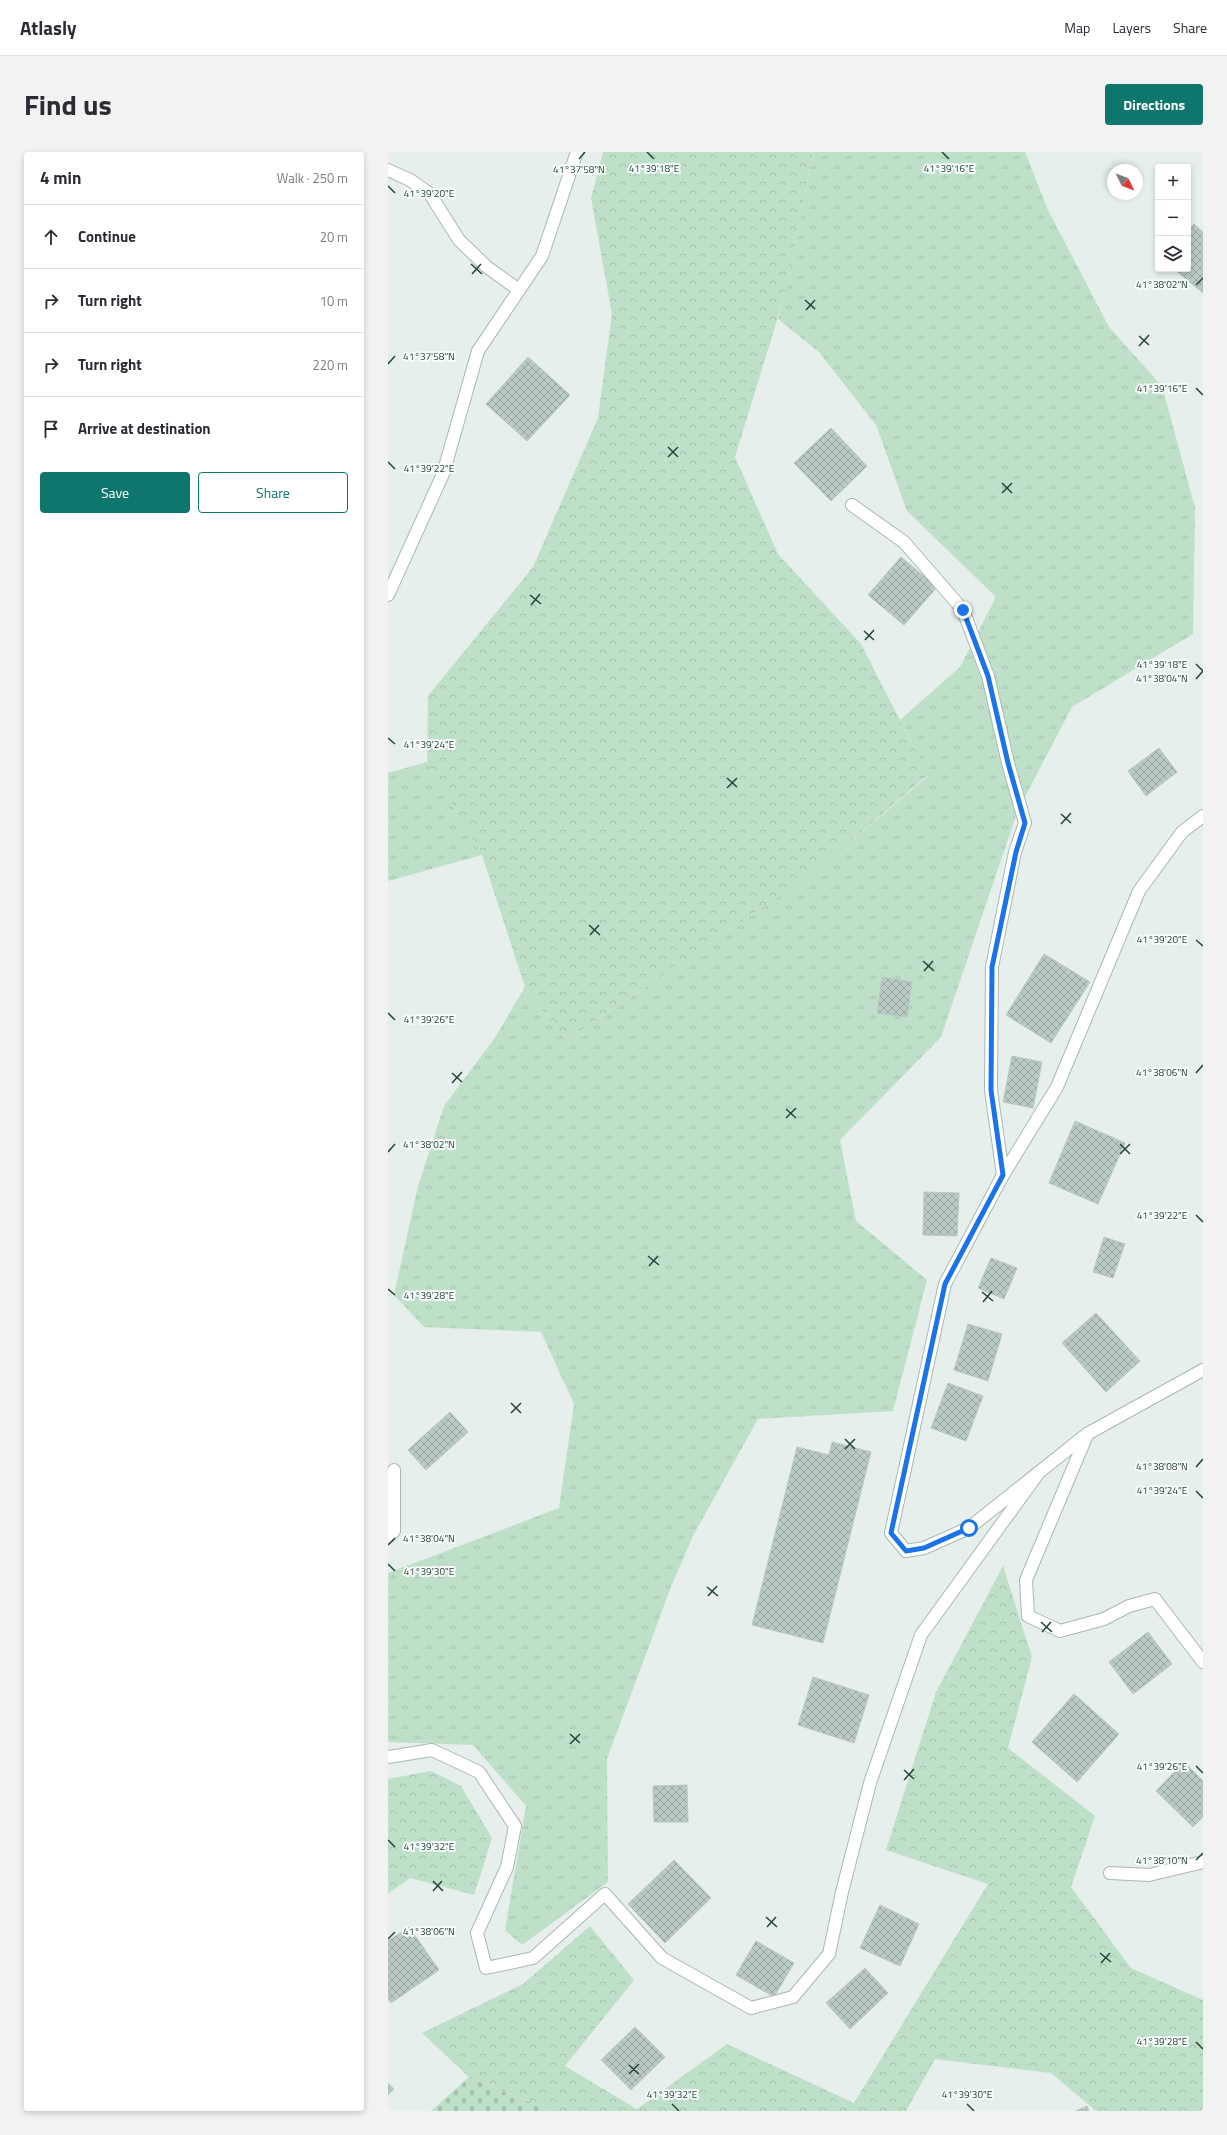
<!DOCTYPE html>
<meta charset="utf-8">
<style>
body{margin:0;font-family:"Titillium Web",sans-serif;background:#f2f2f3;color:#2b2b33}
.controls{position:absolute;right:12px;top:12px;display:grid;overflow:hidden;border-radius:4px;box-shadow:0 2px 6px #0003}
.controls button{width:36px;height:36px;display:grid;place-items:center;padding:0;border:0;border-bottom:1px solid #e1e1e2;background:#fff;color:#2b2b33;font:20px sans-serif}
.compass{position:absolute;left:719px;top:12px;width:36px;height:36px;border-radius:50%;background:#fff;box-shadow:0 2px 6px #0003;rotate:133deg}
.stop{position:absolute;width:12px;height:12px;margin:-9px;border:3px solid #1a73e8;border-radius:50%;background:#fff}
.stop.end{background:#1a73e8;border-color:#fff;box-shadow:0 1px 4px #0008}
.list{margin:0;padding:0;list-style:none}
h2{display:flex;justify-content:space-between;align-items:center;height:52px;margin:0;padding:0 16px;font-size:17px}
h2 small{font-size:13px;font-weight:400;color:#7c7c81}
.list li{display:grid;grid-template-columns:26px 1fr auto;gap:12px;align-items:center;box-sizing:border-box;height:64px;padding:0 16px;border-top:1px solid #e1e1e2}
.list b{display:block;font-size:15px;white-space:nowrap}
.list em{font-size:13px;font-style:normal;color:#7c7c81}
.actions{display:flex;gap:8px;padding:12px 16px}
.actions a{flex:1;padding:9px 0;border:1px solid #0f766e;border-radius:4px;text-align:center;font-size:14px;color:#0f766e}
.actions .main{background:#0f766e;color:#fff}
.icon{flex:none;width:22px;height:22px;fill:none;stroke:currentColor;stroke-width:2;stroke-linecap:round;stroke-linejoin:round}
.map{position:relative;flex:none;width:815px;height:1959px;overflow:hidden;border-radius:4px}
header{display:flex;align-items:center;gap:24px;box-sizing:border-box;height:56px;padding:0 20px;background:#fff;border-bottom:1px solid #e1e1e2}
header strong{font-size:19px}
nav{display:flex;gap:22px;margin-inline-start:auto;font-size:14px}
.intro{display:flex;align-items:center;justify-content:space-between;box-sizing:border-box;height:96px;padding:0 24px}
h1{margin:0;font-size:28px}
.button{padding:10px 18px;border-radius:4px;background:#0f766e;color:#fff;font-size:14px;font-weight:700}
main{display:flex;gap:24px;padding:0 24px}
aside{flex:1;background:#fff;border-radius:4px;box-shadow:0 2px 6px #0003}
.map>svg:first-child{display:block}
.grass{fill:url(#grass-tufts)}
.forest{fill:url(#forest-crowns)}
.cemetery{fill:url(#cemetery-stones)}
.building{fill:url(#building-cross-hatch);stroke:#b8c9c2}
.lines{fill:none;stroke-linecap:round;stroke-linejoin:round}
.minor-casing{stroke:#a8b8b2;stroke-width:14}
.minor{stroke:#fff;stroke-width:12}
.route{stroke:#1a73e8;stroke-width:5}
.ticks{fill:none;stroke:#24423a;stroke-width:1.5}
.ticks-label{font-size:10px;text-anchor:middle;fill:#24423a;stroke:#f7fbf9;stroke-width:4;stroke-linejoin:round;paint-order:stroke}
</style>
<header>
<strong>Atlasly</strong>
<nav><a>Map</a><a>Layers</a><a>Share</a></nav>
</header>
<div class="intro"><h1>Find us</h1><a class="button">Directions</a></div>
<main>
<aside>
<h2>4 min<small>Walk · 250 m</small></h2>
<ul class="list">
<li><svg class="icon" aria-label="ahead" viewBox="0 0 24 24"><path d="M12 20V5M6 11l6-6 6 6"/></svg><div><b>Continue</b></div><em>20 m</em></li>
<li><svg class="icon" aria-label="right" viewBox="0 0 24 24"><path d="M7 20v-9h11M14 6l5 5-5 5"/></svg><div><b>Turn right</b></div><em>10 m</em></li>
<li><svg class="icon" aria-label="right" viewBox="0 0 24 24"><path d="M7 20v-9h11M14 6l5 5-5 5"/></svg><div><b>Turn right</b></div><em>220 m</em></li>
<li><svg class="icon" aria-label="arrive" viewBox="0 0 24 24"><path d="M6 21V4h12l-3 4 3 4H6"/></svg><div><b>Arrive at destination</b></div></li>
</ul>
<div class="actions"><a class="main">Save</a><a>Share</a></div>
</aside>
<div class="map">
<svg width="815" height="1959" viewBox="0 0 815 1959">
<defs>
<pattern id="grass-tufts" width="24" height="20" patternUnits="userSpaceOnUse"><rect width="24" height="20" fill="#bfe0c8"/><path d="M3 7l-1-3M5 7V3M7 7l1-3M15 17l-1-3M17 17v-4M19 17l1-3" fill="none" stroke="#a4c1ad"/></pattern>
<pattern id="forest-crowns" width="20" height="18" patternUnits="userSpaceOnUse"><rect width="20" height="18" fill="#bfe0c8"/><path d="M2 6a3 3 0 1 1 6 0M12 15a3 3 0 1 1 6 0" fill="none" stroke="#a4c1ad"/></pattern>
<pattern id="cemetery-stones" width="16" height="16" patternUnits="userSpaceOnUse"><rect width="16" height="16" fill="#bfe0c8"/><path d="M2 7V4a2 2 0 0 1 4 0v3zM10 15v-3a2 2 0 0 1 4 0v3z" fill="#a4c1ad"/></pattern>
<pattern id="building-cross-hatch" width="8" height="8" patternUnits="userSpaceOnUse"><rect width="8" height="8" fill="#bbcac4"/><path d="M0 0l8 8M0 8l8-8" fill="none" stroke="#98a6a0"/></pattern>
</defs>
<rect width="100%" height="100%" fill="#e6efeb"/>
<g class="grass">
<path d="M425 0H637L660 58 721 175 774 234 807 356 805 482 684 555 630 658 553 885 452 988 468 1069 539 1128 505 1259 370 1267 306 1382 284 1432 219 1607 220 1730 134 1793 117 1778 138 1654 85 1593 0 1590V1421L171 1356 186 1252 153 1180 36 1175 6 1143 30 1034 56 954 106 887 137 835 178 889 425 721 540 624 512 568 572 515 608 445 519 359 488 273 431 200 390 167 398 139Z"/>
<path d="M39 610 94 703 0 729V621Z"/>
</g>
<g class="forest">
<path d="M215 0H425L398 139 347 305 390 402 473 492 540 623 425 721 178 889 137 835 94 703 39 610 40 544 145 415 210 266 224 162 203 46Z"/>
<path d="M615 1414 644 1505 620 1596 707 1664 683 1735 743 1816 815 1848V1959H708L663 1921 547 1907 518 1959H162L81 1925 34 1881 135 1832 202 1774 246 1828 177 1914 249 1957 339 1892 466 1951 600 1732 498 1698 548 1540Z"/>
<path d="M43 1619 73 1634 104 1686 86 1743 22 1726 0 1742V1627Z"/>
</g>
<path class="cemetery" d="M81 1925 162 1959H43Z"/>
<g class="building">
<path d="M806 72 815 80V141L786 117H800V79Z"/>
<path d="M140 205 182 243 139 289 98 252Z"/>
<path d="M443 276 479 314 443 349 406 311Z"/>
<path d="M513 405 549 435 516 473 480 443Z"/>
<path d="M771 596 789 620 758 644 740 619Z"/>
<path d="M656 802 702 830 663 891 618 863Z"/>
<path d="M494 825 524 830 519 865 489 861Z"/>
<path d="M624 904 654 910 645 956 615 950Z"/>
<path d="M687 969 737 991 710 1052 661 1031Z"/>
<path d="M536 1040 571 1041 569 1084 535 1083Z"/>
<path d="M716 1085 737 1092 725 1126 705 1120Z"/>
<path d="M603 1106 629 1116 616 1147 590 1136Z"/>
<path d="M708 1161 752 1209 718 1240 674 1191Z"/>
<path d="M580 1172 614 1182 600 1229 566 1218Z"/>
<path d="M560 1231 595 1244 578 1289 543 1276Z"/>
<path d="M62 1260 80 1280 38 1318 20 1298Z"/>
<path d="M444 1290 483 1300 435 1491 364 1473 409 1295 441 1303Z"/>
<path d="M760 1480 784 1512 745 1542 721 1510Z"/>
<path d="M425 1525 481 1543 466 1591 410 1573Z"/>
<path d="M686 1542 731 1582 689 1630 644 1590Z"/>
<path d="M796 1610 815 1629V1665L805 1675 768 1639Z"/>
<path d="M299 1633 300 1670H266L265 1634Z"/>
<path d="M286 1708 323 1746 277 1791 240 1752Z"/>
<path d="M492 1753 531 1772 512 1814 472 1796Z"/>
<path d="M21 1775 51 1818 3 1851 0 1847V1789Z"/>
<path d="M368 1789 406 1811 386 1845 348 1823Z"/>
<path d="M477 1816 500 1841 462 1877 438 1851Z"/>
<path d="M247 1875 277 1905 243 1938 213 1908Z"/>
<path d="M0 1931 6 1937 0 1943Z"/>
<path d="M699 1954 701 1959H688Z"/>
</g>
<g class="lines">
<g class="minor-casing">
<g id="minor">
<path d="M0 18 22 28 42 42 71 88 99 115 131 138"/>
<path d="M464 353 516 390 575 458 600 524 620 611 637 671 627 700 604 815 603 938 615 1023"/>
<path d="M0 443 55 322 90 199 154 104 189 0"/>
<path d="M815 664 794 680 751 739 669 935 615 1023 557 1132 503 1381 518 1399 536 1396 581 1376 699 1282 815 1218"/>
<path d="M699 1283 638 1428 640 1464 672 1479 716 1467 741 1454 767 1447 815 1510"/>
<path d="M0 1385 6 1379V1318"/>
<path d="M0 1605 44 1598 91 1620 127 1674 119 1715 89 1781 98 1816 145 1806 217 1742 274 1806 363 1856 405 1845 441 1802 454 1740 482 1631 533 1483 649 1323"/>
<path d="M722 1721 761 1723 815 1710"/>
</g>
</g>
<use href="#minor" class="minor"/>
</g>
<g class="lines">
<path class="route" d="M575 458 600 524 620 611 637 671 628 700 604 815 603 938 615 1023 557 1132 503 1381 518 1399 536 1396 581 1376"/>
</g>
<path class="ticks" d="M259 0 266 7M554 0 561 7M191 7 197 0M0 34 7 41M83 112 94 122M84 122 93 112M808 133 815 126M417 148 427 157M418 158 427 148M751 184 761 193M751 194 761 183M0 212 7 204M808 236 815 243M280 295 290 305M280 305 290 295M0 310 7 317M614 331 624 341M614 341 624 331M142 443 153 452M143 453 152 442M476 479 486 488M477 488 486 478M808 512 815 519M808 527 815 519M0 586 7 592M339 626 349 635M339 636 349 626M673 662 683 671M673 672 683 661M201 773 212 783M202 783 211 773M808 788 815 794M535 809 546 819M536 819 545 809M0 861 7 868M64 921 74 930M808 921 815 913M64 931 74 920M398 957 408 966M398 966 408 956M732 992 742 1002M0 1000 7 992M732 1002 742 992M808 1063 815 1070M260 1104 271 1113M261 1114 270 1104M0 1137 7 1143M594 1140 605 1149M595 1150 604 1139M123 1251 133 1261M123 1261 133 1251M457 1287 467 1297M457 1297 467 1287M808 1315 815 1307M808 1339 815 1346M0 1393 7 1386M0 1412 7 1419M319 1435 330 1444M320 1444 329 1434M653 1470 664 1480M654 1480 663 1470M182 1582 192 1591M182 1592 192 1582M808 1614 815 1621M516 1618 526 1627M516 1628 526 1617M0 1688 7 1695M808 1708 815 1701M45 1729 55 1739M45 1739 54 1729M378 1765 389 1775M379 1775 388 1765M0 1787 7 1780M712 1801 723 1810M713 1811 722 1801M808 1890 815 1897M241 1913 251 1922M241 1922 251 1912M284 1952 291 1959M579 1952 586 1959"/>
<g class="ticks-label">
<text x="266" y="20">41°39'18"E</text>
<text x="561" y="20">41°39'16"E</text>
<text x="191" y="21">41°37'58"N</text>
<text x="41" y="45">41°39'20"E</text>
<text x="774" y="136">41°38'02"N</text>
<text x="41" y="208">41°37'58"N</text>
<text x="774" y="240">41°39'16"E</text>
<text x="41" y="320">41°39'22"E</text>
<text x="774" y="516">41°39'18"E</text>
<text x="774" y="530">41°38'04"N</text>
<text x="41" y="596">41°39'24"E</text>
<text x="774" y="791">41°39'20"E</text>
<text x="41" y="871">41°39'26"E</text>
<text x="774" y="924">41°38'06"N</text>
<text x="41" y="996">41°38'02"N</text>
<text x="774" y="1067">41°39'22"E</text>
<text x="41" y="1147">41°39'28"E</text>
<text x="774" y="1318">41°38'08"N</text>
<text x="774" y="1342">41°39'24"E</text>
<text x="41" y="1390">41°38'04"N</text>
<text x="41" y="1423">41°39'30"E</text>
<text x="774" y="1618">41°39'26"E</text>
<text x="41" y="1698">41°39'32"E</text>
<text x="774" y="1712">41°38'10"N</text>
<text x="41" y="1783">41°38'06"N</text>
<text x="774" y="1893">41°39'28"E</text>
<text x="284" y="1946">41°39'32"E</text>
<text x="579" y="1946">41°39'30"E</text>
</g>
</svg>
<div class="controls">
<button>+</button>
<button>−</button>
<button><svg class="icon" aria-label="layers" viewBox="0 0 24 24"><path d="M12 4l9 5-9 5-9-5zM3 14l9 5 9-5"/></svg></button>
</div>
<svg class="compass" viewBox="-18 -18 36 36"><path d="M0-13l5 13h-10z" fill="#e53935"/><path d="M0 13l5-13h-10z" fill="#7c7c81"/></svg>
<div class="stop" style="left:581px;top:1376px"></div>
<div class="stop end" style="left:575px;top:458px"></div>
</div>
</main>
